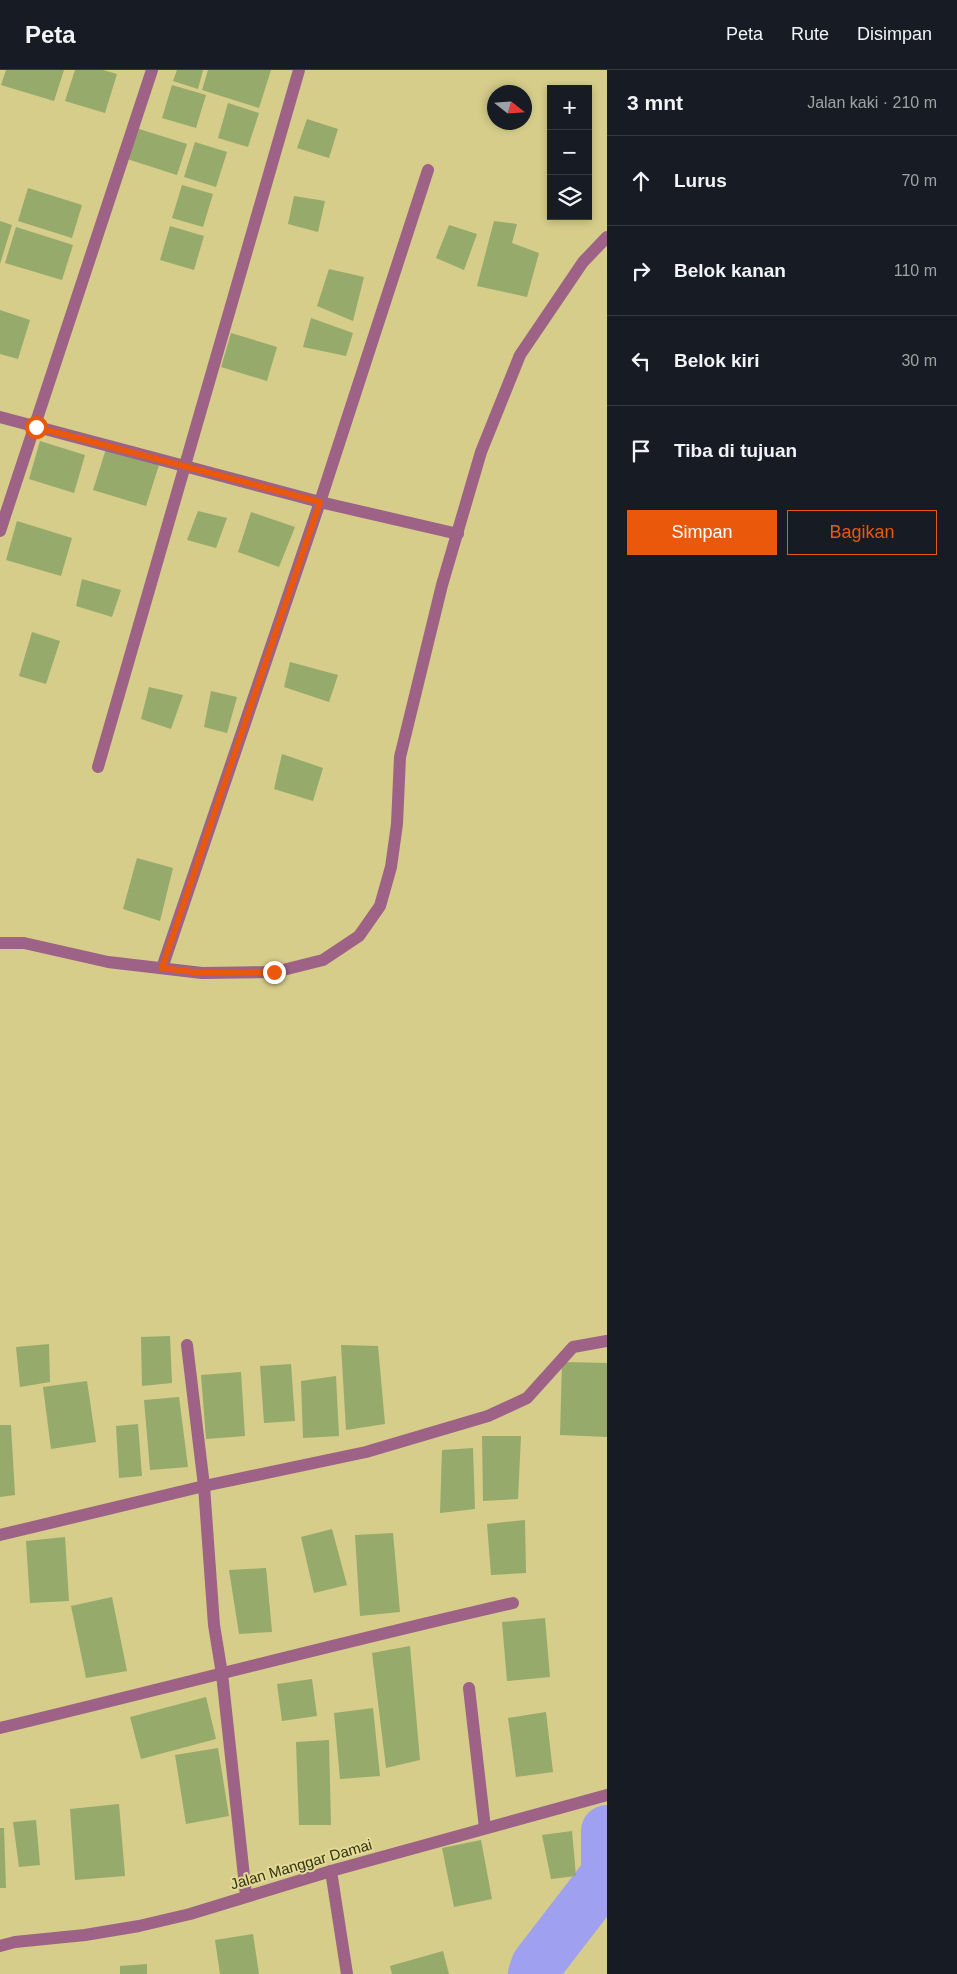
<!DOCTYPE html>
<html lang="id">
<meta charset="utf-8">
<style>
body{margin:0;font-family:Arial,sans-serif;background:#20242c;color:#f1f3f6}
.controls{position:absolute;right:15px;top:15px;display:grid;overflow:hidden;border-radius:0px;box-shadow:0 2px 8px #0003}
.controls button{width:45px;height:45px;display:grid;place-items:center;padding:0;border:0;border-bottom:1px solid #363941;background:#171b24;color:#f1f3f6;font:25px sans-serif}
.compass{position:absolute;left:487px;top:15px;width:45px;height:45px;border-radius:50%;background:#171b24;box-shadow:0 2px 8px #0003;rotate:107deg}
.stop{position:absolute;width:15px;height:15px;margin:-11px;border:4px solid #ea580c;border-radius:50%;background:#fff}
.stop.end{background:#ea580c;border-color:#fff;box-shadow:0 1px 5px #0008}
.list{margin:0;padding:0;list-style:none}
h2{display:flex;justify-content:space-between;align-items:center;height:65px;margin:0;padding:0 20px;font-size:21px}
h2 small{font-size:16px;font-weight:400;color:#9ea1a6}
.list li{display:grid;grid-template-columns:32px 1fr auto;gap:15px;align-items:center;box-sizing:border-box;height:90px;padding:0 20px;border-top:1px solid #363941}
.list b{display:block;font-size:19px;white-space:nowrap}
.list em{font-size:16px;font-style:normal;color:#9ea1a6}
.actions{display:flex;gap:10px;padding:15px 20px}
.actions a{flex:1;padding:11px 0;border:1px solid #ea580c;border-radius:0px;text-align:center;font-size:18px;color:#ea580c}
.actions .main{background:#ea580c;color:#fff}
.icon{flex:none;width:28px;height:28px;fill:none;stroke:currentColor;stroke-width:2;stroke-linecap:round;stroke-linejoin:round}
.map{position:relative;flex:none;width:607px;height:1904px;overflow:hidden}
header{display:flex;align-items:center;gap:30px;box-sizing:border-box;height:70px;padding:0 25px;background:#171b24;border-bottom:1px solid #363941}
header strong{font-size:24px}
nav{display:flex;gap:28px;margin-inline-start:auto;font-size:18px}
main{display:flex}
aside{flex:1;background:#171b24}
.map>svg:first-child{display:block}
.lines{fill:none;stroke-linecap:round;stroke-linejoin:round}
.river{stroke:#9fa0ef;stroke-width:52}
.building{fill:#96aa6b}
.minor{stroke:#9d6286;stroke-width:12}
.route{stroke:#ea580c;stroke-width:6}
.labels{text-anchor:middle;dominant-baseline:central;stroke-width:4;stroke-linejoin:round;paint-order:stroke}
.street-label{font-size:15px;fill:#363317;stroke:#e2da95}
</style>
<header>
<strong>Peta</strong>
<nav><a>Peta</a><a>Rute</a><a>Disimpan</a></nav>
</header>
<main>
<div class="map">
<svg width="607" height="1904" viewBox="0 0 607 1904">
<rect width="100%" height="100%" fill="#d5cd89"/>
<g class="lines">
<path class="river" d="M534 1904 537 1895 607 1804V1761"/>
</g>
<g class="building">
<path d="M6 0H64L54 31 1 15Z"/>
<path d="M75 0H103L117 4 105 43 65 31Z"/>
<path d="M177 0H203L198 19 173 11Z"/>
<path d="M208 0H271L259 38 202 20Z"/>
<path d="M172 15 206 25 196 58 162 48Z"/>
<path d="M228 33 259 43 248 77 218 68Z"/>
<path d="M307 49 338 59 329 88 297 78Z"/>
<path d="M136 58 187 74 177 105 127 89Z"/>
<path d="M195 72 227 82 216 117 184 107Z"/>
<path d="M182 115 213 124 203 157 172 148Z"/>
<path d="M28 118 82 135 72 168 18 151Z"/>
<path d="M294 126 325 131 318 162 288 154Z"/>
<path d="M0 151 12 155 0 194Z"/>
<path d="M494 151 517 154 512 173 539 183 527 227 477 216Z"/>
<path d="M449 155 477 164 464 200 436 188Z"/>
<path d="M170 156 204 166 194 200 160 190Z"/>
<path d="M16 157 73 175 62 210 5 193Z"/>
<path d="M329 199 364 207 353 251 317 236Z"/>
<path d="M0 240 30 250 18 289 0 284Z"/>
<path d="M311 248 353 263 346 286 303 277Z"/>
<path d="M231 263 277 277 267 311 221 297Z"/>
<path d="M40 371 85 385 74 423 29 409Z"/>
<path d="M106 379 159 395 146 436 93 420Z"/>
<path d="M198 441 227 448 216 478 187 470Z"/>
<path d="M251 442 295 457 279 497 238 482Z"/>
<path d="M17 451 72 468 61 506 6 490Z"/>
<path d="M82 509 121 520 112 547 76 536Z"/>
<path d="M32 562 60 571 46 614 19 606Z"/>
<path d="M290 592 338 605 329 632 284 617Z"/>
<path d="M149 617 183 625 171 659 141 649Z"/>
<path d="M211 621 237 627 227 663 204 657Z"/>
<path d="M282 684 323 698 313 731 274 719Z"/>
<path d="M137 788 173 798 160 851 123 839Z"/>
<path d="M170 1266 172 1313 142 1316 141 1267Z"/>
<path d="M49 1274 50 1312 20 1317 16 1277Z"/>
<path d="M341 1275 378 1276 385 1354 346 1360Z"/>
<path d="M562 1292 607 1293V1367L560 1365Z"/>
<path d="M291 1294 295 1351 264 1353 260 1296Z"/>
<path d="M241 1302 245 1366 206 1369 201 1305Z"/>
<path d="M336 1306 339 1366 303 1368 301 1311Z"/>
<path d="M87 1311 96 1372 51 1379 43 1317Z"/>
<path d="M179 1327 188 1397 150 1400 144 1330Z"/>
<path d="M138 1354 142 1406 119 1408 116 1356Z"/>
<path d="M0 1355H11L15 1425 0 1427Z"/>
<path d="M482 1366H521L518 1429 483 1431Z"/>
<path d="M473 1378 475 1439 440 1443 442 1380Z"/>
<path d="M525 1450 526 1503 491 1505 487 1454Z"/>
<path d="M332 1459 347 1515 314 1523 301 1467Z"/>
<path d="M393 1463 400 1542 360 1546 355 1465Z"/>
<path d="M65 1467 69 1531 30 1533 26 1471Z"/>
<path d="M266 1498 272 1562 239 1564 229 1500Z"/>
<path d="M112 1527 127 1601 86 1608 71 1536Z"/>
<path d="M545 1548 550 1607 507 1611 502 1552Z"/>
<path d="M410 1576 420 1690 386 1698 372 1583Z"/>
<path d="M312 1609 317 1646 282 1651 277 1614Z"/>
<path d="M206 1627 216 1669 141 1689 130 1647Z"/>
<path d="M373 1638 380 1706 340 1709 334 1643Z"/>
<path d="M546 1642 553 1702 516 1707 508 1648Z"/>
<path d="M329 1670 331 1755H299L296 1672Z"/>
<path d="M218 1678 229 1746 186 1754 175 1685Z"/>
<path d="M119 1734 125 1806 75 1810 70 1739Z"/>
<path d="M36 1750 40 1795 19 1797 13 1752Z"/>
<path d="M0 1758H4L6 1818H0Z"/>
<path d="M572 1761 576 1806 551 1809 542 1765Z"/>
<path d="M481 1770 492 1829 454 1837 442 1778Z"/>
<path d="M253 1864 259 1904H220L215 1870Z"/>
<path d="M443 1881 449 1904H392L390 1896Z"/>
<path d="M147 1894V1904H120V1896Z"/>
</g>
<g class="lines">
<g class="minor">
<path d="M0 347 320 432 458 464"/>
<path d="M0 461 152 0"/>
<path d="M98 697 299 0"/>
<path d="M0 873H24L108 892 202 903 275 902 323 890 359 866 380 836 391 797 397 754 400 687 442 515 481 382 520 285 583 192 607 167"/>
<path d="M162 898 320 432 428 100"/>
<path d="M0 1465 204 1416 187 1275"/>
<path d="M469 1618 485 1758"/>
<path d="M0 1658C171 1617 342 1572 513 1533"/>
<path d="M331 1801 347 1904"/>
<path d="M246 1825 222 1604 214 1555 204 1416 366 1382 488 1346 527 1328 573 1277 607 1271"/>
<path d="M0 1876 15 1872 85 1865 139 1856 190 1844 331 1801 607 1725"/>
</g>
</g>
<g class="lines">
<path class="route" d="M36 357 320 432 162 898 202 903 274 902"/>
</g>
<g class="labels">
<g class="street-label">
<text transform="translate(301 1794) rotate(-16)">Jalan Manggar Damai</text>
</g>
</g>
</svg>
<div class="controls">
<button>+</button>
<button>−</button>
<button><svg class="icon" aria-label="layers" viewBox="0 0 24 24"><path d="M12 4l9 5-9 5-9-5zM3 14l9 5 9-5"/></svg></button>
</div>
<svg class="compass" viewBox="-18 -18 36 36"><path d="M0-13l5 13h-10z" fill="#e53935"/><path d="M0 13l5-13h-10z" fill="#9ea1a6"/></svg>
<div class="stop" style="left:36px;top:357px"></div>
<div class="stop end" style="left:274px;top:902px"></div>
</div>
<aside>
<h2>3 mnt<small>Jalan kaki · 210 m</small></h2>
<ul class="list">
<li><svg class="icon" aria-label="ahead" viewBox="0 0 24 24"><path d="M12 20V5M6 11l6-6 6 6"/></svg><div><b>Lurus</b></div><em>70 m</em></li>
<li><svg class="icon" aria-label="right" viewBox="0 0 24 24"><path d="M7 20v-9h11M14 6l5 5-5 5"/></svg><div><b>Belok kanan</b></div><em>110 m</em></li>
<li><svg class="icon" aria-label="left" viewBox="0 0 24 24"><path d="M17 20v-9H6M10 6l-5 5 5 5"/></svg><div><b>Belok kiri</b></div><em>30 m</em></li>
<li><svg class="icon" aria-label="arrive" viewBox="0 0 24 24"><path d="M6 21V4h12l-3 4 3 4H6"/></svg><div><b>Tiba di tujuan</b></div></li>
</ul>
<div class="actions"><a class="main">Simpan</a><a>Bagikan</a></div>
</aside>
</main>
